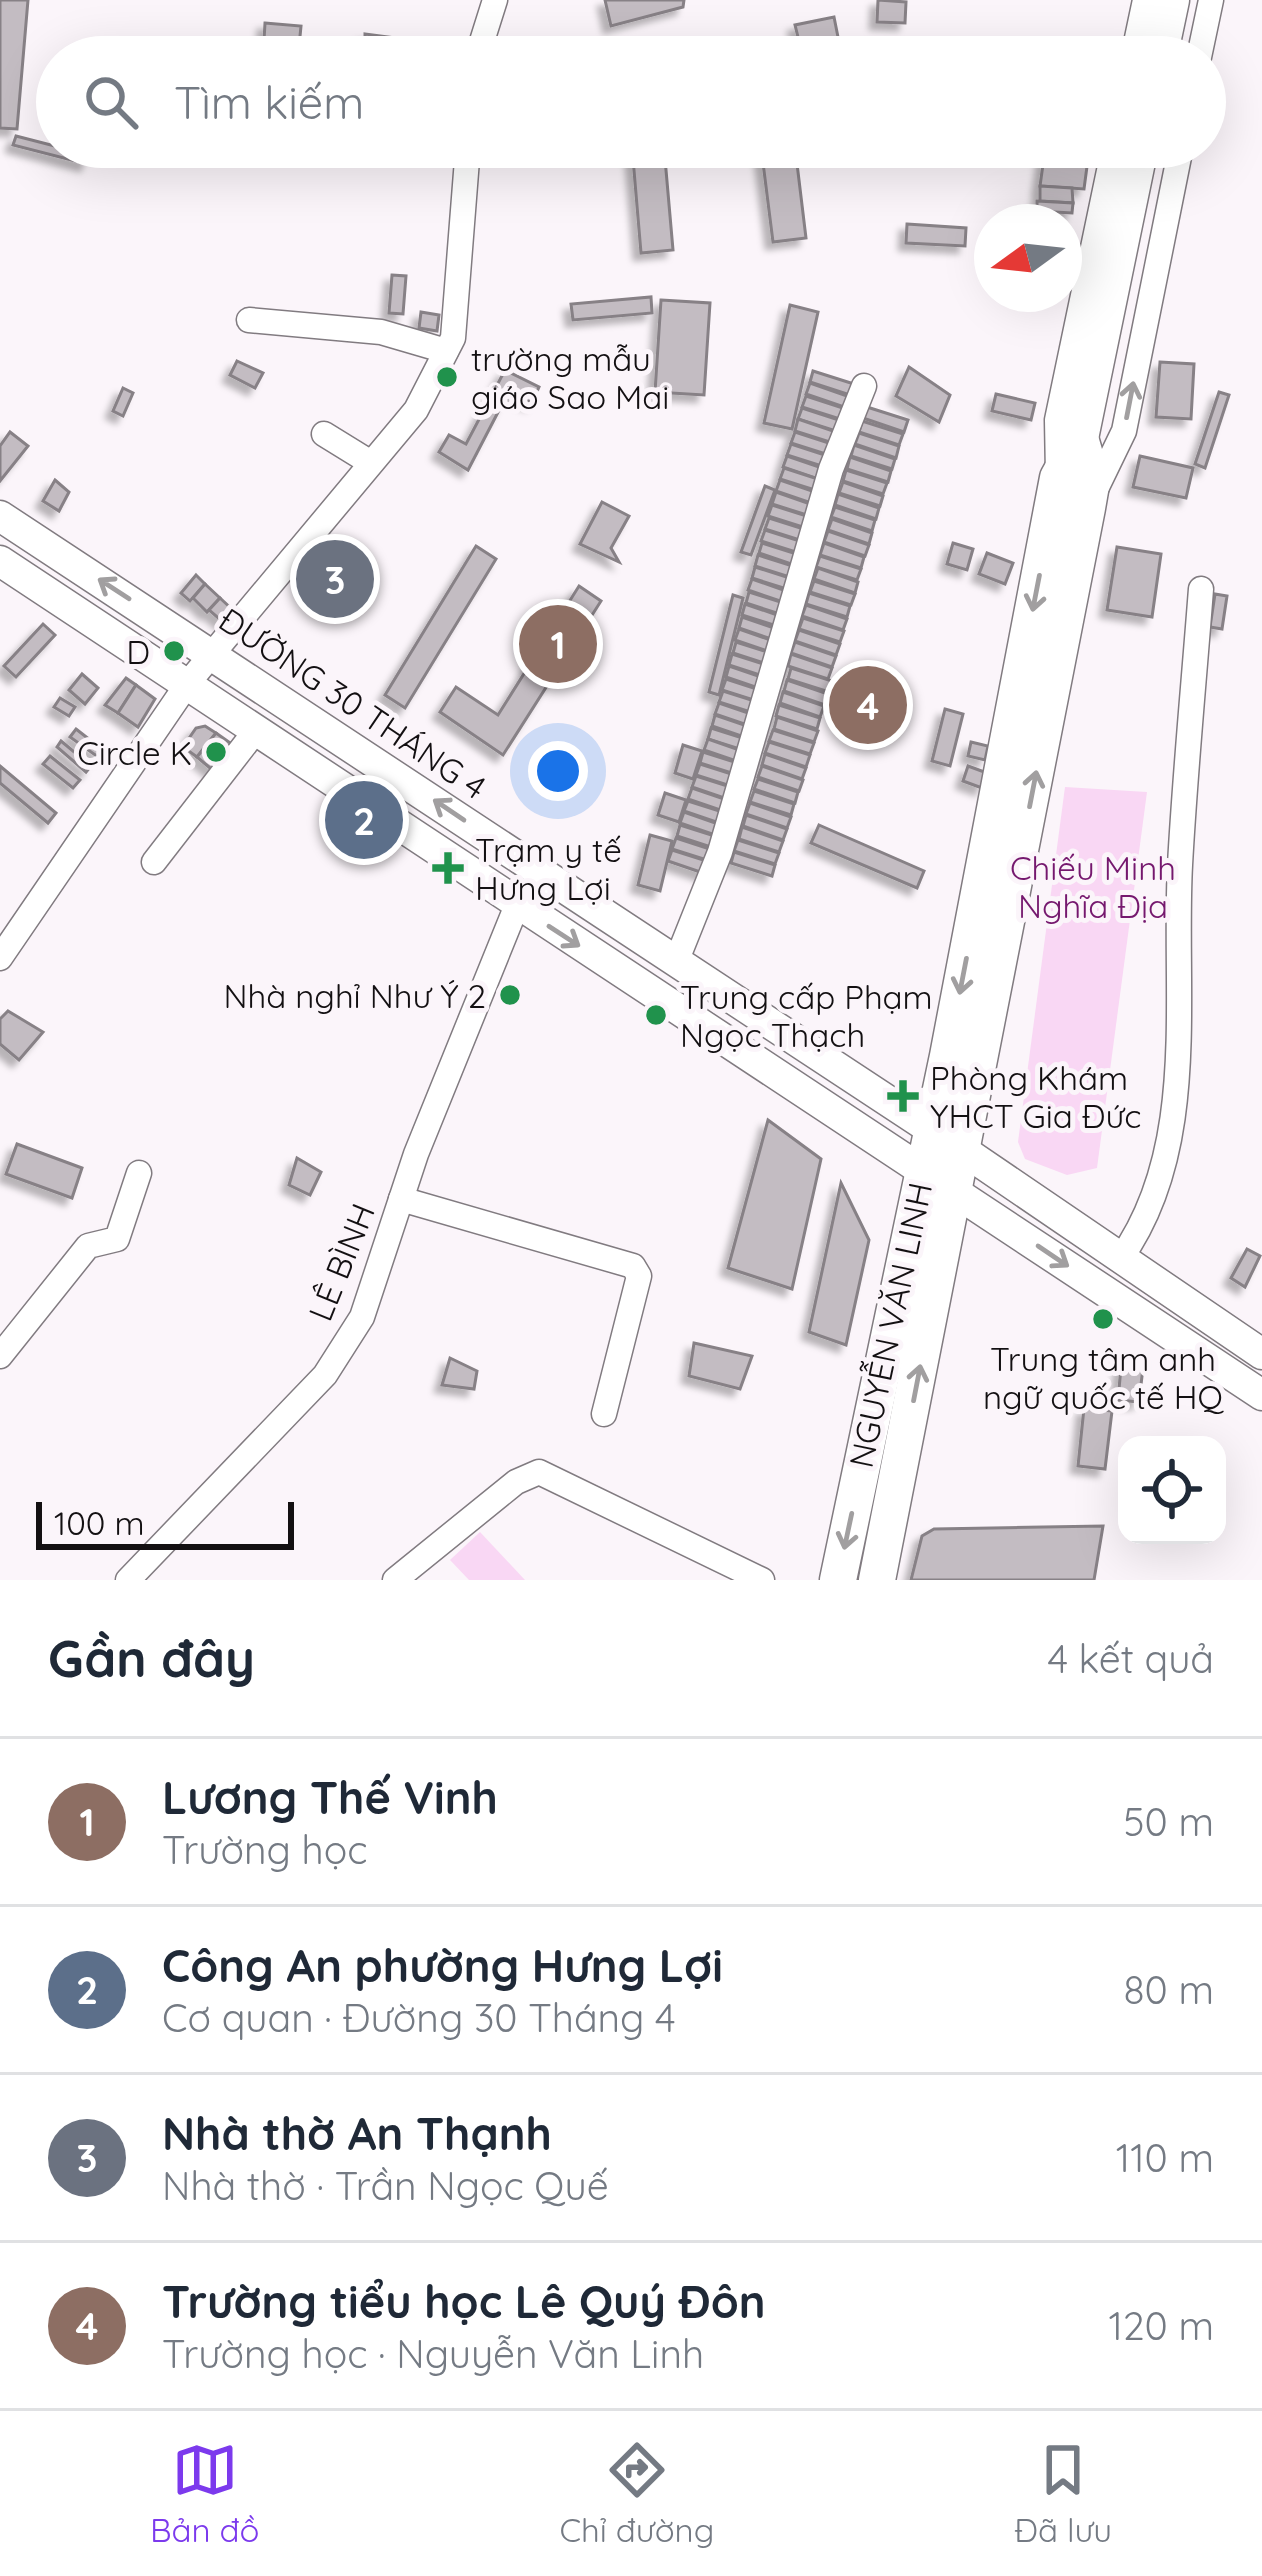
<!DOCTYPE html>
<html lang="vi">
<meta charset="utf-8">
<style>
body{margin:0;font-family:Quicksand,sans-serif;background:#f6f6f7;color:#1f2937}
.controls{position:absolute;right:36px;bottom:36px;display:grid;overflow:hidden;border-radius:24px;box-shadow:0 12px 48px #0002}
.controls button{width:108px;height:108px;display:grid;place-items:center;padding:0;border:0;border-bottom:3px solid #e0e1e3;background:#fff;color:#1f2937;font:60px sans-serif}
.compass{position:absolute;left:974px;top:204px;width:108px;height:108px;border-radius:50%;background:#fff;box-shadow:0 12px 48px #0002;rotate:255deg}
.scale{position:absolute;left:36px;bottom:30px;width:258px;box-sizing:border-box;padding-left:12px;border:6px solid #131012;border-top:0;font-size:33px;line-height:42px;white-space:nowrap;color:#131012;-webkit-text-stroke:9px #fbf5fa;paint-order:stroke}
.you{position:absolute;left:558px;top:771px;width:42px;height:42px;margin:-30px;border:9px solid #fff;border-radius:50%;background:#1a73e8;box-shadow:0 0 0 18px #1a73e833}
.badge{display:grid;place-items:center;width:78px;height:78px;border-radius:50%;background:#7c3aed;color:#fff;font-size:39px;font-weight:700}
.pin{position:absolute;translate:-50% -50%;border:6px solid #fff;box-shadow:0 3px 12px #0006}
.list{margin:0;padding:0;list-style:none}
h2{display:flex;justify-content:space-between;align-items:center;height:156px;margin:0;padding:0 48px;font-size:51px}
h2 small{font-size:39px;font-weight:400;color:#747a83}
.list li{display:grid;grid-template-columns:78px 1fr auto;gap:36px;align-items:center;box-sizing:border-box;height:168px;padding:0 48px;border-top:3px solid #e0e1e3}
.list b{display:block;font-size:45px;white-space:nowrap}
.list p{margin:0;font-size:39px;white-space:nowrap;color:#747a83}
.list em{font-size:39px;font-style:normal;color:#747a83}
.icon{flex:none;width:66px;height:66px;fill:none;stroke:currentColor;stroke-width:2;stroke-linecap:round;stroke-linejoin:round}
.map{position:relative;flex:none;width:1262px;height:1580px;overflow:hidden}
.search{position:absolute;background:#fff;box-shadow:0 12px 48px #0002;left:36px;right:36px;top:36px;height:132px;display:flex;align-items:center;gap:30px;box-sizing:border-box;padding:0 42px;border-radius:66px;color:#747a83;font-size:45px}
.sheet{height:828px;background:#fff}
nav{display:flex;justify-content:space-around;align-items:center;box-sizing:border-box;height:168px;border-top:3px solid #e0e1e3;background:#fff;font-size:33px;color:#747a83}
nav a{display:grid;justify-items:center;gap:6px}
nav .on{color:#7c3aed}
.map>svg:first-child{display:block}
.green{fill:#f9d7f4}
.building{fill:#c3bcc2;stroke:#878186;stroke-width:3;filter:url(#shadow)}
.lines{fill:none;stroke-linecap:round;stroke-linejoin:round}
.minor-casing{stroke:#817b80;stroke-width:27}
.major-casing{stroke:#817b80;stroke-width:33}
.highway-casing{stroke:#817b80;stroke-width:39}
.minor{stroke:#fff;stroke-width:24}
.major{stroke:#fff;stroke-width:30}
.highway{stroke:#fff;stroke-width:36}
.oneway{stroke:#a19fa0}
.poi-dot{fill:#20924c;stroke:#fbf5fa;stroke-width:4.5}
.labels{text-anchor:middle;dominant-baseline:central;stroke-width:10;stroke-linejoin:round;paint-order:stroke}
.poi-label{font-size:33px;fill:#131012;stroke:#fbf5fa;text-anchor:start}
.street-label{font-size:33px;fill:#131012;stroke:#fbf5fa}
.park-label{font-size:33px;fill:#75186e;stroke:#fbf5fa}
</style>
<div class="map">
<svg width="1262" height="1580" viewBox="0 0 1262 1580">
<defs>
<filter id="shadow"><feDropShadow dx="-7" dy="7" stdDeviation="3" flood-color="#0004"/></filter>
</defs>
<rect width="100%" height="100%" fill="#fbf5fa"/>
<g class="green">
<path d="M1065 787 1147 792 1097 1168 1067 1175 1025 1159 1018 1142Z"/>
<path d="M480 1532 525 1580H469L450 1560Z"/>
</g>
<g class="building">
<path d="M0 0H28L17 129 0 128Z"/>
<path d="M605 0H684L683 7 611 26Z"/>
<path d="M878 0 906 2 905 23 877 22Z"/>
<path d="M834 17 838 37 800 45 795 25Z"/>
<path d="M265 23 301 26 298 57H263Z"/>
<path d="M365 34 396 38 395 57H365Z"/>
<path d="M16 136 90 155 87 164 13 145Z"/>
<path d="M632 147H664L673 250 641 253Z"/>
<path d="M761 147H795L806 238 773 242Z"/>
<path d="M1044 157 1088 159 1084 189 1040 186Z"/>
<path d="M1040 186 1072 188 1073 203 1040 201Z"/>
<path d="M1037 201 1073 203 1072 213 1037 211Z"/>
<path d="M907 224 966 228 965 246 906 243Z"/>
<path d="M392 275 406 276 403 314 389 313Z"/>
<path d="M651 297 652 313 573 320 571 304Z"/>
<path d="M661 300 710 303 704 395 655 392Z"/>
<path d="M790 305 818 312 792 429 764 423Z"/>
<path d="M421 312 439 315 437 331 419 328Z"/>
<path d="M237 361 263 373 255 388 230 375Z"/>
<path d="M1160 362 1194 364 1191 419 1156 417Z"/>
<path d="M909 367 950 395 939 422 896 396Z"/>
<path d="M505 370 539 387 532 403 508 393 468 470 439 452 449 435 466 444Z"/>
<path d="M813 371 854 384 850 395 810 382Z"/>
<path d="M810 383 850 397 847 408 806 394Z"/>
<path d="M123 388 133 393 123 416 113 411Z"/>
<path d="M1219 392 1229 395 1205 468 1195 464Z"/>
<path d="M996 394 1035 403 1031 420 992 411Z"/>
<path d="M806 396 846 409 843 420 802 407Z"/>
<path d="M867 407 908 420 904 432 863 418Z"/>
<path d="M802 408 842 421 839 432 798 419Z"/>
<path d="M798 419 839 433 836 444 795 431Z"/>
<path d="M862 421 903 434 899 445 859 432Z"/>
<path d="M10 432 28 446 0 481V446Z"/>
<path d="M795 432 835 445 832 456 791 443Z"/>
<path d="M859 433 899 446 896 458 855 444Z"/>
<path d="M791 444 831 457 828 468 787 455Z"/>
<path d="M854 445 895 459 892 469 851 456Z"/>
<path d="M787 456 828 470 824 481 783 467Z"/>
<path d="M1140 456 1193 468 1186 498 1133 487Z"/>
<path d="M850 457 891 471 888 482 847 469Z"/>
<path d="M784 468 824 481 821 492 780 479Z"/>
<path d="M846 470 887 483 883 494 843 481Z"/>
<path d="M55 480 69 492 59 511 43 501Z"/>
<path d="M780 480 821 494 817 505 776 491Z"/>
<path d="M843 482 883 496 880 506 839 493Z"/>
<path d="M765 486 775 490 751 555 741 552Z"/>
<path d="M776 492 816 506 813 517 772 504Z"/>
<path d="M838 494 879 508 876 519 835 505Z"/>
<path d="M602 502 629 516 611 548 619 562 580 544Z"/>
<path d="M772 505 813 518 809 529 768 516Z"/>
<path d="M835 507 875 520 872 531 831 517Z"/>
<path d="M769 518 810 531 806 542 765 529Z"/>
<path d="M832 519 872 533 869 544 828 530Z"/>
<path d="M765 530 806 543 802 554 761 541Z"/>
<path d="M828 531 869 545 865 556 824 542Z"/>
<path d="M762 543 803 556 800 567 759 553Z"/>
<path d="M824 543 864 557 861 568 820 555Z"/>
<path d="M953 543 973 549 967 570 947 564Z"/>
<path d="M476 546 496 559 405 708 385 695Z"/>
<path d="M1117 547 1161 554 1152 617 1107 610Z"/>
<path d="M987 553 1013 563 1005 584 979 574Z"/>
<path d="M758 555 799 568 796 579 755 566Z"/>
<path d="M820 556 861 569 857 580 816 567Z"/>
<path d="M755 567 796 580 793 591 752 578Z"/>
<path d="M818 568 858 582 855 593 814 579Z"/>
<path d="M196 575 205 584 190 601 181 593Z"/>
<path d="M752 579 792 593 789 604 748 590Z"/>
<path d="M814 581 855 594 851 605 810 592Z"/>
<path d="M205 584 220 598 207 612 193 598Z"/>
<path d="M579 586 601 601 503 755 440 712 456 687 498 715Z"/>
<path d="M749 592 790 605 786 616 746 603Z"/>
<path d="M809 593 850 606 847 617 806 604Z"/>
<path d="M1215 594 1227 596 1222 629 1210 627Z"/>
<path d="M733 595 743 598 719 695 709 692Z"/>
<path d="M220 598 235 612 224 623 209 610Z"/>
<path d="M745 604 786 618 783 628 742 615Z"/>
<path d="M806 605 847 619 843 630 802 616Z"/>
<path d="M742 617 783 631 780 642 739 628Z"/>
<path d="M803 618 844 631 840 642 799 629Z"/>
<path d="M43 624 55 635 16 677 4 666Z"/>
<path d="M739 629 779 643 776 654 735 640Z"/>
<path d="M799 630 840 644 836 655 795 641Z"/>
<path d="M736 642 777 655 773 666 733 653Z"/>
<path d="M795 642 836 656 832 667 791 653Z"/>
<path d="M732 654 773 667 769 678 729 665Z"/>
<path d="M791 654 832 668 828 679 788 666Z"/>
<path d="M729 666 770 680 767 691 726 677Z"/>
<path d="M791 668 832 681 829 692 788 679Z"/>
<path d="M82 674 98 688 85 704 69 690Z"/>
<path d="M126 678 136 685 118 713 105 705Z"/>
<path d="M726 679 766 692 763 703 722 690Z"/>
<path d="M787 680 828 694 825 705 784 691Z"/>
<path d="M136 685 155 699 138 727 118 713Z"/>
<path d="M723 691 764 704 760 715 719 702Z"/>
<path d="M783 692 824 706 820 717 780 703Z"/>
<path d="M60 698 75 707 69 716 54 707Z"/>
<path d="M719 703 760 717 756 728 715 714Z"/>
<path d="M779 705 820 718 817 729 776 716Z"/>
<path d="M945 709 963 714 950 766 932 761Z"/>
<path d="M715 715 756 729 753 740 712 726Z"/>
<path d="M777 717 818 731 814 742 774 729Z"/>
<path d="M205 726 216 733 197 757 183 747 196 728Z"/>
<path d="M711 728 752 741 749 752 708 739Z"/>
<path d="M76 729 103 750 98 757 70 737Z"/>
<path d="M773 730 814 743 810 754 769 741Z"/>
<path d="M216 733 236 747 216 773 197 757Z"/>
<path d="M708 739 748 753 745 764 704 750Z"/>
<path d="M61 741 91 766 86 772 57 747Z"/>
<path d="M769 742 810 755 806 767 765 753Z"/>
<path d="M971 742 988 746 985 760 968 756Z"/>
<path d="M683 745 702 751 693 779 675 773Z"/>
<path d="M703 752 744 765 741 776 700 763Z"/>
<path d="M765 754 806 768 802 779 762 765Z"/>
<path d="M50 756 80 780 73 788 43 764Z"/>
<path d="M700 764 741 777 737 788 696 775Z"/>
<path d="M0 766 56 813 48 823 0 783Z"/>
<path d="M762 766 803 780 799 791 758 777Z"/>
<path d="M968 766 987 773 982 788 963 781Z"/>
<path d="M696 776 737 789 733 801 692 787Z"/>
<path d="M758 779 798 792 795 803 754 789Z"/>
<path d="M692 788 733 802 729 813 688 799Z"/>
<path d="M754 791 794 804 791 815 750 802Z"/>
<path d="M665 793 686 800 679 822 658 815Z"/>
<path d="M688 801 729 814 725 825 684 811Z"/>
<path d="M750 803 791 817 787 828 746 814Z"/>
<path d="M684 812 724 826 721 837 680 823Z"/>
<path d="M746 815 787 829 783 840 743 826Z"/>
<path d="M680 825 721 838 717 849 677 836Z"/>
<path d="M819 825 924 871 917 888 811 843Z"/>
<path d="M742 827 783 841 779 852 739 839Z"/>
<path d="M650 835 672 841 660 891 638 885Z"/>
<path d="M676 838 716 851 713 862 672 849Z"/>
<path d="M738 840 779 853 775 864 734 851Z"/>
<path d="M672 850 713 863 709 875 668 861Z"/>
<path d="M734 852 775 865 772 876 731 863Z"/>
<path d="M8 1011 43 1032 19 1060 0 1044V1019Z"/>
<path d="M768 1120 821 1159 792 1289 728 1268Z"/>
<path d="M17 1144 82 1168 72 1198 6 1174Z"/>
<path d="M297 1158 321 1172 310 1195 289 1185Z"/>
<path d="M841 1183 869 1240 846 1345 809 1332Z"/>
<path d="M1247 1249 1260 1256 1245 1287 1231 1278Z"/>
<path d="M694 1343 752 1356 740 1389 689 1376Z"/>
<path d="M1122 1356 1144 1359 1139 1402 1118 1400Z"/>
<path d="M450 1358 477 1371 474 1389 442 1385Z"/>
<path d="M1084 1408 1112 1411 1105 1469 1078 1466Z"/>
<path d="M1103 1526 1094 1580H911L922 1536 934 1529Z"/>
</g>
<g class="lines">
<g class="minor-casing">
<g id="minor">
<path d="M477 57 495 0"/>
<path d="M1133 57 1145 0"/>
<path d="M1199 57 1211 0"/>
<path d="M249 320 381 332 446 351"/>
<path d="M324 434 371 463"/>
<path d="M1058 475 1057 420 1114 147"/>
<path d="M1093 495 1124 431 1181 147"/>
<path d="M154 862 257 729"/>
<path d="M0 958 188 683 416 410 453 338 468 147"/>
<path d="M676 962 720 852 831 469 864 386"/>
<path d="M401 1199 633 1266 639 1276 604 1414"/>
<path d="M1120 1259C1200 1148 1173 995 1180 865 1185 773 1194 681 1201 589"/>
<path d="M0 1356 88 1246 117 1239 139 1173"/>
<path d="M128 1580 325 1375 362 1317 416 1154 517 905"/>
<path d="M395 1580 516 1482 539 1472 762 1580"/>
</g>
</g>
<g class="major-casing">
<g id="major">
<path d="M0 516 964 1151 1262 1354"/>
<path d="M0 561 1262 1395"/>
</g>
</g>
<g class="highway-casing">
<g id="highway">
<path d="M1159 57 1171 0"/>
<path d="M838 1580 948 1056 1058 478 1080 438 1140 147"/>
<path d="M877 1580 1087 508 1092 479 1080 438"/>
</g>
</g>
<use href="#minor" class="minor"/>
<use href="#major" class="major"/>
<use href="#highway" class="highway"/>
</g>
<defs><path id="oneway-shaft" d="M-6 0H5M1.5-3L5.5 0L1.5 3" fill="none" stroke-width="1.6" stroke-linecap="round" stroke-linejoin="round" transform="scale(3)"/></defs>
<g class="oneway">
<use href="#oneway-shaft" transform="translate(1130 400) rotate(-79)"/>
<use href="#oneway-shaft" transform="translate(114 589) rotate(-147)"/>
<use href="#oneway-shaft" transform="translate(1036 593) rotate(101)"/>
<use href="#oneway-shaft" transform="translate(1033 789) rotate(-79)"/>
<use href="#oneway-shaft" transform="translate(449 810) rotate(-146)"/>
<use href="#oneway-shaft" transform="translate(564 936) rotate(33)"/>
<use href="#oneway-shaft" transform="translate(963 976) rotate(101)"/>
<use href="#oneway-shaft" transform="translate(1053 1256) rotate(34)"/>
<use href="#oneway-shaft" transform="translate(917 1383) rotate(-79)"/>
<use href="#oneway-shaft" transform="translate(848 1531) rotate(102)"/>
</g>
<g class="poi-dot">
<circle cx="447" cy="377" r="12"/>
<circle cx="174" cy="651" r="12"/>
<circle cx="216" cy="752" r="12"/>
<path d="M442 850h12v12h12v12h-12v12h-12v-12h-12v-12h12z"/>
<circle cx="510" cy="995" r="12"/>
<circle cx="656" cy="1015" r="12"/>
<path d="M897 1078h12v12h12v12h-12v12h-12v-12h-12v-12h12z"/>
<circle cx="1103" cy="1319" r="12"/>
</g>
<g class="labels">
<g class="poi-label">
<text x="471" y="358">trường mẫu<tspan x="471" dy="38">giáo Sao Mai</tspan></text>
<text x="150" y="651" text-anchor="end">D</text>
<text x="192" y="752" text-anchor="end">Circle K</text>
<text x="475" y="849">Trạm y tế<tspan x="475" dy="38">Hưng Lợi</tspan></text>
<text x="486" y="995" text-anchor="end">Nhà nghỉ Như Ý 2</text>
<text x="680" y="996">Trung cấp Phạm<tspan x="680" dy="38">Ngọc Thạch</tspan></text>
<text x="930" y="1077">Phòng Khám<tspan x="930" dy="38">YHCT Gia Đức</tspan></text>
<text x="1103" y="1358" text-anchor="middle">Trung tâm anh<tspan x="1103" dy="38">ngữ quốc tế HQ</tspan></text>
</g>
<g class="street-label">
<text transform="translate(353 703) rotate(34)">ĐƯỜNG 30 THÁNG 4</text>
<text transform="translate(341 1262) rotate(-68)">LÊ BÌNH</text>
<text transform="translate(890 1325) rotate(-78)">NGUYỄN VĂN LINH</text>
</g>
<g class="park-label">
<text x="1093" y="867">Chiếu Minh<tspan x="1093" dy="38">Nghĩa Địa</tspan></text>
</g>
</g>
</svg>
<div class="controls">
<button><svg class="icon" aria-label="locate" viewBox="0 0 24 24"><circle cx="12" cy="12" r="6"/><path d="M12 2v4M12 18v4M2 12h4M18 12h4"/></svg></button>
</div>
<svg class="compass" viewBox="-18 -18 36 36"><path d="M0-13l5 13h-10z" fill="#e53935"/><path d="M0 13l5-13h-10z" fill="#747a83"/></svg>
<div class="scale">100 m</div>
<div class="you"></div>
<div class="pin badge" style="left:558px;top:644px;background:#8d6e63">1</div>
<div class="pin badge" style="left:364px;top:820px;background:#5c6f8a">2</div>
<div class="pin badge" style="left:335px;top:579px;background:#6b7280">3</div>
<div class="pin badge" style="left:868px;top:705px;background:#8d6e63">4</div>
<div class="search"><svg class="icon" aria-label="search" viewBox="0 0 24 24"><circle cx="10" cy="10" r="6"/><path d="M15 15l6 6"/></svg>Tìm kiếm</div>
</div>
<section class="sheet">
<h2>Gần đây<small>4 kết quả</small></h2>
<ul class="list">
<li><span class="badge" style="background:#8d6e63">1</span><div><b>Lương Thế Vinh</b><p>Trường học</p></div><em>50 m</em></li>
<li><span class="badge" style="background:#5c6f8a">2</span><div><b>Công An phường Hưng Lợi</b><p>Cơ quan · Đường 30 Tháng 4</p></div><em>80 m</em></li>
<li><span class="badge" style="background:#6b7280">3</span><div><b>Nhà thờ An Thạnh</b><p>Nhà thờ · Trần Ngọc Quế</p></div><em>110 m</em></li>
<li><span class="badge" style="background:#8d6e63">4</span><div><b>Trường tiểu học Lê Quý Đôn</b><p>Trường học · Nguyễn Văn Linh</p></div><em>120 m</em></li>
</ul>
</section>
<nav>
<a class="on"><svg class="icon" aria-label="map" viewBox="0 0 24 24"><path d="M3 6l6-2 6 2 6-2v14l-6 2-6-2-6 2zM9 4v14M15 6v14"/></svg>Bản đồ</a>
<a><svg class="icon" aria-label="directions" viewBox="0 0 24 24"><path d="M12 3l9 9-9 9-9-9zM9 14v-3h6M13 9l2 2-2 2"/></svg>Chỉ đường</a>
<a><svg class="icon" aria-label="saved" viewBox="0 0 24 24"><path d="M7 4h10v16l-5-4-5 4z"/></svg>Đã lưu</a>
</nav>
